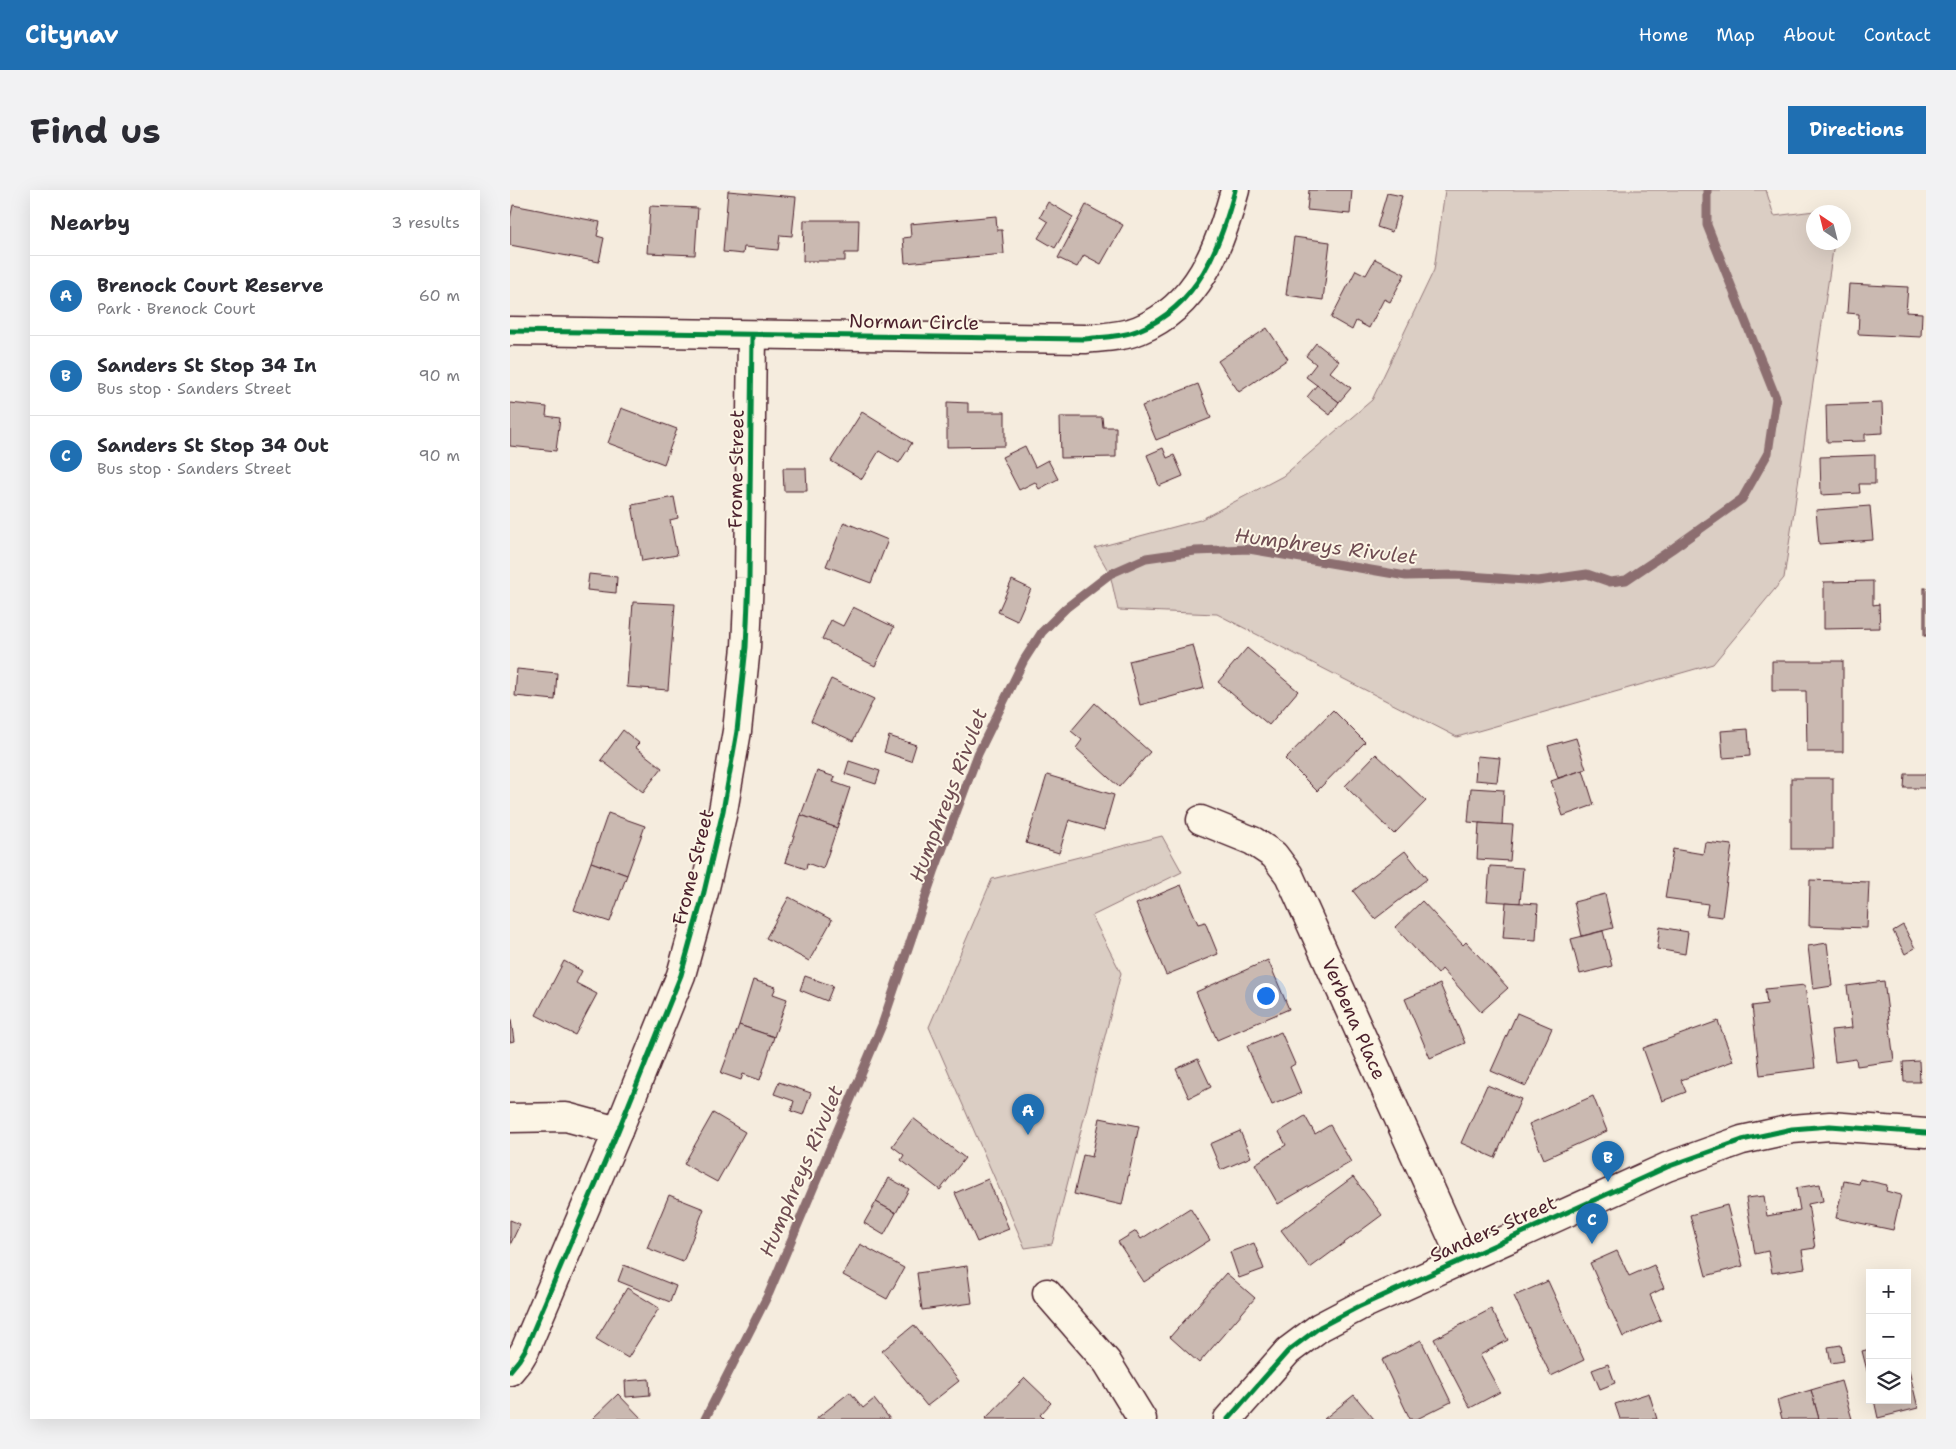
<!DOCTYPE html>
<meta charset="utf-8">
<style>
body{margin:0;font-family:"Shantell Sans",sans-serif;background:#f2f2f3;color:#2b2b33}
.controls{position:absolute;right:15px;bottom:15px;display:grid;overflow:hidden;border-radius:0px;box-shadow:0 5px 20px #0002}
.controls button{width:45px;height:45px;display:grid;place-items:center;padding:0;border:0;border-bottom:1px solid #e1e1e2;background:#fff;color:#2b2b33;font:25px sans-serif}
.compass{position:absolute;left:1296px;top:15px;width:45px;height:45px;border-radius:50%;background:#fff;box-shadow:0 5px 20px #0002;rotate:325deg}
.you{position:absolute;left:755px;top:805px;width:18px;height:18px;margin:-12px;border:4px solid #fff;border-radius:50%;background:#1a73e8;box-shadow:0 0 0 8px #1a73e833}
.badge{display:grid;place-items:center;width:32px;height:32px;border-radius:50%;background:#1f6fb2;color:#fff;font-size:16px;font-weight:700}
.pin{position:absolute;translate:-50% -41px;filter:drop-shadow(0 1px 2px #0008)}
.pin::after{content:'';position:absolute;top:26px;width:18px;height:15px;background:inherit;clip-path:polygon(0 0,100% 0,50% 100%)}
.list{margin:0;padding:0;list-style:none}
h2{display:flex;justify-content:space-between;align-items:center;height:65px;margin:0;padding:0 20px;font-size:21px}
h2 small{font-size:16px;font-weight:400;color:#7c7c81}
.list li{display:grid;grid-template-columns:32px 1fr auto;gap:15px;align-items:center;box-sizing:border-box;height:80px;padding:0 20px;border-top:1px solid #e1e1e2}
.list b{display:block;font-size:19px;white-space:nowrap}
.list p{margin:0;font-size:16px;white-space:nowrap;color:#7c7c81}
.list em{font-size:16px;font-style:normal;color:#7c7c81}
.icon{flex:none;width:28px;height:28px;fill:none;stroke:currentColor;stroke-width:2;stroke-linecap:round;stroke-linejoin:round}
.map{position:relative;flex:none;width:1416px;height:1229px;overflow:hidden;border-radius:0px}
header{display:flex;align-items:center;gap:30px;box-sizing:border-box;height:70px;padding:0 25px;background:#1f6fb2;color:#fff}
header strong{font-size:24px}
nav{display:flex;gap:28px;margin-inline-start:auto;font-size:18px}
.intro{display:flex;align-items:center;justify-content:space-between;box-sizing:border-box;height:120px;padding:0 30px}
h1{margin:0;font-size:35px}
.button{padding:12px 22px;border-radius:0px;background:#1f6fb2;color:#fff;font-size:18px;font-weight:700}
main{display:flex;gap:30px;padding:0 30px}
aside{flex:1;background:#fff;border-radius:0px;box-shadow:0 5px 20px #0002}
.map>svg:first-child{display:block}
.green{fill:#dbcec4;stroke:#927678}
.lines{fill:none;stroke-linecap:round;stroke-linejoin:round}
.stream{stroke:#8c6e70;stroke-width:9}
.building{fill:#cab9b1;stroke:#4a1f2b}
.street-casing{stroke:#4a1f2b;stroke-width:31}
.street{stroke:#fcf5e5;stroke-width:28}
.cycleway-casing{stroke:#fcf5e5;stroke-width:8}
.cycleway{stroke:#00873e;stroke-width:5}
.labels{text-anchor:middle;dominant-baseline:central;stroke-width:4;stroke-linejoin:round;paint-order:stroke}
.street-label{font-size:19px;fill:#4a1f2b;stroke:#fcf5e5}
.water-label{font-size:20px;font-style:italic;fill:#704d53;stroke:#fcf5e5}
</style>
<header>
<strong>Citynav</strong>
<nav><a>Home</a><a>Map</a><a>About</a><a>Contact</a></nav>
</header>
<div class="intro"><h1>Find us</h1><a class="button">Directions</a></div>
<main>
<aside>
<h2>Nearby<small>3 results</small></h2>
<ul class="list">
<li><span class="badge">A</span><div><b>Brenock Court Reserve</b><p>Park · Brenock Court</p></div><em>60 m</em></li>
<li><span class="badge">B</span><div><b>Sanders St Stop 34 In</b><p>Bus stop · Sanders Street</p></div><em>90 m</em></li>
<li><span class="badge">C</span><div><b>Sanders St Stop 34 Out</b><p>Bus stop · Sanders Street</p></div><em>90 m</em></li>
</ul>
</aside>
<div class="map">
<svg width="1416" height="1229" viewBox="0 0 1416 1229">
<rect width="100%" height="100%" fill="#f5ecde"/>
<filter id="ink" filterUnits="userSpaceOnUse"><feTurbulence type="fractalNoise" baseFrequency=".02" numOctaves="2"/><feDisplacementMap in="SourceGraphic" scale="10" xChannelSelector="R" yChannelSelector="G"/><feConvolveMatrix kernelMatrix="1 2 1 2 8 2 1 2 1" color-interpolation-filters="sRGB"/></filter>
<g filter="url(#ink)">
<g class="green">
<path d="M935 0H1256L1264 26 1329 18V22H1304V52L1324 53 1274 388 1203 474 947 547 707 424 608 420 600 384 585 358 690 330 773 286 862 210 924 80Z"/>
<path d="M652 646 672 682 582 726 611 783 542 1054 515 1058 419 837 482 689Z"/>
</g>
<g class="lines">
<path class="stream" d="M195 1229 259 1103 372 835 424 682 468 564 514 470 532 442 556 418 600 384 636 368 685 361 739 359 896 386 946 385 1028 391 1077 384 1100 392 1116 390 1162 359 1232 309 1258 263 1266 208 1197 35V0"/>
</g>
<g class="building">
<path d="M799 0H842L840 24 797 20Z"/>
<path d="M218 1 286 7 282 46 270 45 268 60 234 57 233 64 213 62Z"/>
<path d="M877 3 892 6 882 42 867 37Z"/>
<path d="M538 12 563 27 545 58 528 48 538 32 530 27Z"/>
<path d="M3 15 90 32 87 46 94 48 89 72 0 55V29Z"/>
<path d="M576 15 613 35 591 74 574 65 567 77 548 68Z"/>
<path d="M140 16 188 18 185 65 137 63Z"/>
<path d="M486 26 487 40H492L494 64 395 73 393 48 401 47 400 34Z"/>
<path d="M294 30H349L348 63H335V71H293Z"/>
<path d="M784 47 820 52 813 110 776 105Z"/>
<path d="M865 69 895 84 880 112 874 109 859 138 846 131 842 140 821 128 846 80 856 85Z"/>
<path d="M1339 94 1398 97 1396 122 1412 123 1411 147 1348 144 1349 124 1337 123Z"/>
<path d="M757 138 778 169 729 202 708 171Z"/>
<path d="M806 153 829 171 820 182 841 198 829 212 796 187 806 174 796 166Z"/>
<path d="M688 194 701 228 646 250 632 216Z"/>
<path d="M807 195 829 212 820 225 797 207Z"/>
<path d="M437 212 458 213V222H495V256L437 257Z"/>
<path d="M0 213 37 217 36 226 50 228 46 261 0 256Z"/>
<path d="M1372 213 1373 243 1355 244V251L1317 252 1316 215Z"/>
<path d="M111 218 167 239 154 274 98 253Z"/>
<path d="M352 222 402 253 389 273 369 261 352 289 321 271Z"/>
<path d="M550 227H592L593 237H606V267L551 268Z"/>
<path d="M515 256 525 277 538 270 548 289 529 299 525 292 509 300 492 267Z"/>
<path d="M653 258 657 268 664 265 673 286 649 296 637 265Z"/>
<path d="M1365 265V294H1349L1350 303 1311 305 1310 267Z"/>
<path d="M273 278H296L297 301H274Z"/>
<path d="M164 307 168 328 160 330 167 365 132 371 122 315Z"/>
<path d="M1360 316 1363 350 1309 354 1306 320Z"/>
<path d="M334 332 378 350 361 393 316 376Z"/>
<path d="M79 384 107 387 106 403 77 400Z"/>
<path d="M502 390 521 399 507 431 488 422Z"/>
<path d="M1363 391V415L1369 414 1370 438 1314 439V392Z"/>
<rect x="1414" y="398" width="2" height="48"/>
<path d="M123 412 165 414 158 500 117 497Z"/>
<path d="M343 417 384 437 365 476 312 449 321 430 333 436Z"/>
<path d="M683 455 694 498 630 515 619 471Z"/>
<path d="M737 458 788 501 759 535 708 492Z"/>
<path d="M1262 471H1333V562H1297L1296 501H1262Z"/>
<path d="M7 479 47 483 45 510 5 506Z"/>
<path d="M321 489 364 509 343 551 301 531Z"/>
<path d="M585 513 640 562 609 597 566 558 572 550 561 541Z"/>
<path d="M823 520 855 552 807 601 775 569Z"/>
<path d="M1238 539 1240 566 1213 568 1211 541Z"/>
<path d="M113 540 129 553 125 557 152 578 133 602 91 570Z"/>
<path d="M379 546 406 555 401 571 374 562Z"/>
<path d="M1066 548 1076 579 1048 588 1038 556Z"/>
<path d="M866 564 916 611 884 644 835 596Z"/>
<path d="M967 566 990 568 987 592 965 590Z"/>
<path d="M339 571 370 581 366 594 335 584Z"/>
<path d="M1073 580 1084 615 1053 626 1041 591Z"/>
<path d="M307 581 325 587 323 592 340 598 327 638 291 625Z"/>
<path d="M1395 584H1416V598H1394Z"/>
<path d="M537 585 604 605 594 640 559 630 549 663 516 653Z"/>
<rect x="1281" y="588" width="42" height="71"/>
<path d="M961 598 994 600 992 635 958 632Z"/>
<path d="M98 623 135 636 117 685 81 672Z"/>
<path d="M291 625 327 638 313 679 297 673 296 679 275 672Z"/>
<path d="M969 633 1003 635 1000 671 967 669Z"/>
<path d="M1195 652 1222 655 1212 727 1196 725 1198 714 1155 708 1163 659 1193 664Z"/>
<path d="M895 661 917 689 865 729 843 701Z"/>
<path d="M81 672 117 685 100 732 64 720Z"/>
<path d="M980 676 1013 678 1010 713 977 711Z"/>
<path d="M1300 690 1359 692 1357 738 1299 736Z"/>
<path d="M671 695 688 734 695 732 708 764 656 785 626 714Z"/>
<path d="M1095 704 1103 738 1072 746 1064 712Z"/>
<path d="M279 707 322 730 299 771 256 748Z"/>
<path d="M912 711 953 755 956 752 998 798 971 822 932 779 928 784 885 737Z"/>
<path d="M996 712 1028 714 1026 750 993 748Z"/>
<path d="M1393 735 1405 758 1395 764 1383 741Z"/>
<path d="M1150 737 1178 742 1175 764 1147 759Z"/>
<path d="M1093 741 1102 776 1070 784 1061 749Z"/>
<path d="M1317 753 1322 796 1303 799 1298 756Z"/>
<path d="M758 770 779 819 707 850 686 802Z"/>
<path d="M54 771 72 781 66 793 87 804 65 845 26 825Z"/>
<path d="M295 786 323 796 317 811 290 800Z"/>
<path d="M243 790 266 797 263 804 277 809 264 847 229 835Z"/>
<path d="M1374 791 1384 871 1347 876 1346 869 1325 872 1321 840 1342 838 1337 796Z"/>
<path d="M930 794 955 853 920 868 895 809Z"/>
<path d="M1295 795 1305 878 1250 885 1242 816 1257 814 1255 799Z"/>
<path d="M0 823 4 851 0 852Z"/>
<path d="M1007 823 1042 838 1016 896 981 881Z"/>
<path d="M1208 831 1223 871 1171 890 1176 902 1152 911 1133 858Z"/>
<path d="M229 835 264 847 250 890 233 884 231 890 211 883Z"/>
<path d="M771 842 785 874 780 877 791 903 762 915 737 856Z"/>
<path d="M688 869 701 897 679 908 666 879Z"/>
<path d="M1409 871 1410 892H1394L1393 872Z"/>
<path d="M269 892 301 903 293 925 281 921 284 911 264 904Z"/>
<path d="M977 895 1011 909 985 968 951 953Z"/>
<path d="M1083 906 1097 941 1034 969 1019 934Z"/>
<path d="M203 923 235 942 207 992 174 974Z"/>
<path d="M795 926 805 944 820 935 841 972 768 1014 745 974 776 955 769 942Z"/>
<path d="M403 928 455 968 430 1000 391 970 394 965 382 956Z"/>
<path d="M590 928 629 936 612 1015 564 1004 573 965 582 967Z"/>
<path d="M730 941 741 967 711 980 700 954Z"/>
<path d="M843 987 872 1025 800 1078 771 1040Z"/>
<path d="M379 988 399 999 386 1023 366 1012Z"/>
<path d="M478 989 499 1039 467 1052 445 1003Z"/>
<path d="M1350 989 1377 995 1376 1001 1391 1005 1383 1040 1326 1028 1334 991 1349 994Z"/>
<path d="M1310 994 1313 1011 1298 1014 1305 1058 1292 1060 1295 1078 1262 1083 1258 1061 1245 1064 1236 1008 1254 1006 1257 1026 1290 1020 1286 998Z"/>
<path d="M159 1005 194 1019 173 1072 137 1058Z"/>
<path d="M366 1012 386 1023 374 1045 354 1033Z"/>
<path d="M1217 1015 1233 1076 1196 1086 1180 1025Z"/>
<path d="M680 1018 700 1050 634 1092 608 1052 626 1041 631 1049Z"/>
<path d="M0 1030 10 1034 0 1055Z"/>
<path d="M744 1053 754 1079 729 1088 720 1062Z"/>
<path d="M350 1054 394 1078 377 1109 333 1085Z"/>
<path d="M1107 1061 1119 1086 1144 1075 1154 1098 1140 1105 1151 1130 1113 1147 1080 1073Z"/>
<path d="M114 1075 166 1096 160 1112 108 1091Z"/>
<path d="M457 1076 462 1113 412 1120 407 1083Z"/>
<path d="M716 1083 745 1108 689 1173 660 1147Z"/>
<path d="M1038 1091 1074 1170 1041 1186 1004 1106Z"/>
<path d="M117 1098 149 1118 118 1168 86 1149Z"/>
<path d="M981 1119 998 1150 970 1165 990 1202 960 1218 924 1149Z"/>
<path d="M404 1135 449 1191 417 1216 372 1161Z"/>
<path d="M911 1150 941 1212 907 1229H900L872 1170Z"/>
<path d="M1331 1155 1334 1171 1321 1173 1318 1157Z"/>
<path d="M1360 1159V1192L1352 1161Z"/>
<path d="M1397 1172 1408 1218 1368 1228 1364 1210H1397Z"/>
<path d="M1098 1174 1105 1193 1090 1199 1082 1180Z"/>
<path d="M515 1188 541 1213 530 1225 534 1229H475Z"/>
<path d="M139 1189 140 1205 116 1207 115 1191Z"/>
<path d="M1331 1191 1342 1229H1309L1301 1200Z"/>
<path d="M1301 1200 1309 1229H1272L1267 1210Z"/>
<path d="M340 1202 353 1218 364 1209 380 1229H306Z"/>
<path d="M1139 1203 1147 1229H1110L1105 1214Z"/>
<path d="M108 1204 132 1229H82Z"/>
<path d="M844 1205 864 1229H814Z"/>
</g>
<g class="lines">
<g class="street-casing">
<g id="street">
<path d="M0 141 575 149C593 147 612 147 629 140 688 116 710 57 725 0"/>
<path d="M691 630 743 651 764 665 779 685 952 1069"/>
<path d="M0 928 56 927 108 941"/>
<path d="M537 1103 597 1172 632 1229"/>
<path d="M0 1181 9 1170 15 1160 108 941 171 785 194 702 213 621 227 541 236 457 239 388 242 145"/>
<path d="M718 1229 778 1161 810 1137 848 1117 1157 977 1232 950 1282 939 1320 936 1416 943"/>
</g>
</g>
<use href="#street" class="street"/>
<g class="cycleway-casing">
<g id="cycleway">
<path d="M0 141 575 149C593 147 612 147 629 140 688 116 710 57 725 0"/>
<path d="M0 1181 9 1170 15 1160 108 941 171 785 194 702 213 621 227 541 236 457 239 388 242 145"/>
<path d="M718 1229 778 1161 810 1137 848 1117 1157 977 1232 950 1282 939 1320 936 1416 943"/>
</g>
</g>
<use href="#cycleway" class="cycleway"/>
</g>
</g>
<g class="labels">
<g class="street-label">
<text transform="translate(404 132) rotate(1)">Norman Circle</text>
<text transform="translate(226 279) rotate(-89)">Frome Street</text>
<text transform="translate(183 677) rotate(-76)">Frome Street</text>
<text transform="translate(844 829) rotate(66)">Verbena Place</text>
<text transform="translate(983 1039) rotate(-24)">Sanders Street</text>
</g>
<g class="water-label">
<text transform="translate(816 356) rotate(7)">Humphreys Rivulet</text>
<text transform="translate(438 605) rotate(-69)">Humphreys Rivulet</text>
<text transform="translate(291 981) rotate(-67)">Humphreys Rivulet</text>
</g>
</g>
</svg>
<div class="controls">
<button>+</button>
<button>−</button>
<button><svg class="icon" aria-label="layers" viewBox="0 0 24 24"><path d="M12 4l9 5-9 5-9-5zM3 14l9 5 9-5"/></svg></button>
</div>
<svg class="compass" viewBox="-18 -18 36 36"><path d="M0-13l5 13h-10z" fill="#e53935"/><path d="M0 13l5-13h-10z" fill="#7c7c81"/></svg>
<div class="you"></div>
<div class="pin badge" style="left:518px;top:945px">A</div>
<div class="pin badge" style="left:1098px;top:992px">B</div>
<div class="pin badge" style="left:1082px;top:1054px">C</div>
</div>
</main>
